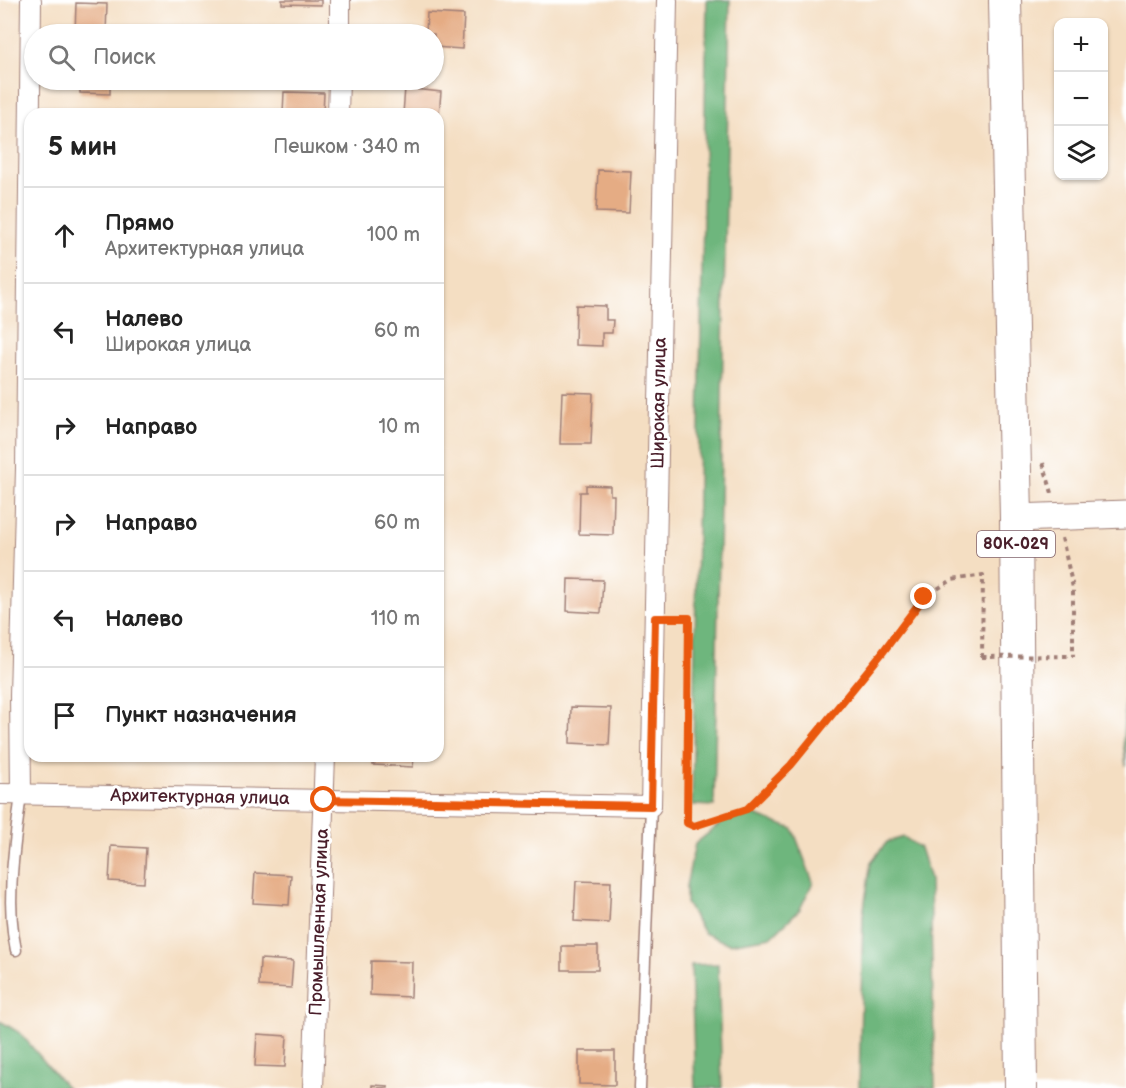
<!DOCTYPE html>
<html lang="ru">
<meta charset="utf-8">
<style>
body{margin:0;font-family:"Balsamiq Sans",sans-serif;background:#f2f2f2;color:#222}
.controls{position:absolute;right:18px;top:18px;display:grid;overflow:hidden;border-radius:12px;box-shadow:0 2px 4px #0004}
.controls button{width:54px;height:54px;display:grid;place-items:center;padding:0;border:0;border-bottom:2px solid #e0e0e0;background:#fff;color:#222;font:30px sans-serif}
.stop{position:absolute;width:18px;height:18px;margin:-14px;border:4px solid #ea580c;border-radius:50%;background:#fff}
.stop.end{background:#ea580c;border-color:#fff;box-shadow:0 2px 6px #0008}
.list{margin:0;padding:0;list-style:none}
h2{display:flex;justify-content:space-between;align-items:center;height:78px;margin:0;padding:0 24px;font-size:26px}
h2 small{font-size:20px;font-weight:400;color:#767676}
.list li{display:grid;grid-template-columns:39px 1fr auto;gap:18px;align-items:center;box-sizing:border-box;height:96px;padding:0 24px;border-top:2px solid #e0e0e0}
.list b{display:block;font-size:22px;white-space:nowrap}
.list p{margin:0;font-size:20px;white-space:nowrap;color:#767676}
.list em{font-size:20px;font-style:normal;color:#767676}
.icon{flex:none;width:33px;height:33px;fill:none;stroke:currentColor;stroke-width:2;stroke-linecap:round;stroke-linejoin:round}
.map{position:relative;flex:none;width:1126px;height:1088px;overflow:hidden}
.search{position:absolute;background:#fff;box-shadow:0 2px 4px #0004;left:24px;top:24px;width:420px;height:66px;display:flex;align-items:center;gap:15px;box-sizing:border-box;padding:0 21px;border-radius:33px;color:#767676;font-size:22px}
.panel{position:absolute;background:#fff;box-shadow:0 2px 4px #0004;left:24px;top:108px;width:420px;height:654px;border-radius:18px}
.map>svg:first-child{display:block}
.forest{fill:#6eb67d;stroke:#5c6a54;stroke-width:1.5}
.building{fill:#e5ac84}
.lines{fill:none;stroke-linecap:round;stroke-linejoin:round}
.lane-casing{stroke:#9f7e76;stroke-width:13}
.street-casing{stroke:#9f7e76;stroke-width:22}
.secondary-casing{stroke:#9f7e76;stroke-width:29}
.primary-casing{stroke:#9f7e76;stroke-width:34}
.path{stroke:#9f7e76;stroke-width:4;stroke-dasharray:4.5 4.5;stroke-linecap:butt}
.lane{stroke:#fff;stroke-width:10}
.street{stroke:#fff;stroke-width:20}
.secondary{stroke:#fff;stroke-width:27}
.primary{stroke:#fff;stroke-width:32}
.path-bridge{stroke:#9f7e76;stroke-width:4;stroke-dasharray:4.5 4.5;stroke-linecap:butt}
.route{stroke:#ea580c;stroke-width:8}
.labels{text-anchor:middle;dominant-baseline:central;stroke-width:6;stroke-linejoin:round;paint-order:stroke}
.shield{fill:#fff;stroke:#80626b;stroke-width:1.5}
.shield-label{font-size:16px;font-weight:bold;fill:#4a1f2b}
.street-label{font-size:18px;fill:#4a1f2b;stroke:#fff}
</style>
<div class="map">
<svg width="1126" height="1088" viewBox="0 0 1126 1088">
<rect width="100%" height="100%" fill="#fff"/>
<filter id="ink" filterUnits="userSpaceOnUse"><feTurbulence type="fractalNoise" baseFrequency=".0167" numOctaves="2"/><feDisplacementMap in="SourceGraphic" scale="12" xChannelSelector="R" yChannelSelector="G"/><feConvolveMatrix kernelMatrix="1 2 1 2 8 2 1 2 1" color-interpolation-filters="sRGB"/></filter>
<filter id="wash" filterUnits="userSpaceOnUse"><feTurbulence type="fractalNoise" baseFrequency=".008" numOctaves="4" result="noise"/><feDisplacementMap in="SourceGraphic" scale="24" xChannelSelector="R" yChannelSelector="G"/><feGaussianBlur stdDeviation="1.35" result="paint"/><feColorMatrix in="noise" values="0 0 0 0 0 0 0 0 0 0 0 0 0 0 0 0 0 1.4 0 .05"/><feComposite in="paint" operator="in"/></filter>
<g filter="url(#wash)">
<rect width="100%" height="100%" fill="#f4dec2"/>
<g class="forest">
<path d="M707 0H730L714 806 692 805Z"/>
<path d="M1126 663V766L1123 741Z"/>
<path d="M752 814 793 829 813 882 800 909 771 937 729 944 704 933 686 903V886L695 844 725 820Z"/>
<path d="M904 837 920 848 930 879 935 1088H859L863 915 871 862 887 842Z"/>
<path d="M718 964 722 1088H695L691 965Z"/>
<path d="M0 1021 20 1033 67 1088H0Z"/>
</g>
<g id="blocks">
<g class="building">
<path d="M282 0H321V5L282 4Z"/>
<path d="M76 3 107 4 106 34H75Z"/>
<path d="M427 13 464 15 462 49 434 47V34H426Z"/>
<path d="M80 80H110V94L80 93Z"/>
<path d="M405 88 441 92 439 114H403Z"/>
<path d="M284 92 324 93 323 114H283Z"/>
<path d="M598 170 631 171 629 213 596 212Z"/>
<path d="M576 305 606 306V320H613L612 333H602V346L575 345Z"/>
<path d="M562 392 593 393 591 444H560Z"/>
<path d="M586 485 610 486V495H614L613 535 579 534 580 492H586Z"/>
<path d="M568 579 603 580 601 613 567 611Z"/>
<path d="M571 707 611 708 609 745 570 743Z"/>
<path d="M373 756H414L413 767 373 765Z"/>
<path d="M111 846 146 848 144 883 109 881Z"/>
<path d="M255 873 291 875 289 905 253 903Z"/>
<path d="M576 881 611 882 609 923 574 921Z"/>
<rect x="562" y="946" width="36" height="24"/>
<path d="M260 959 293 961 291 988 259 986Z"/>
<path d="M371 961 412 962 411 997 370 995Z"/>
<path d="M257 1034 287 1036 285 1067 255 1066Z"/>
<path d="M579 1051H615V1085L579 1084Z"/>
<path d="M372 1085 388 1086V1088H372Z"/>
</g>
</g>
</g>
<g filter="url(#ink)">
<use href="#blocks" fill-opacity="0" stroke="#9f7e76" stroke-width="1.5"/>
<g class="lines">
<g class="lane-casing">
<g id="lane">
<path d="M16 950C5 900 15 844 21 794"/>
<path d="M640 1088 651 806"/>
</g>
</g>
<g class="street-casing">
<g id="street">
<path d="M340 34V0"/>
<path d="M338 114 339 80"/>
<path d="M0 794 651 806 667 0"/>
<path d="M21 794 20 695 26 468 31 0"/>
<path d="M313 1088 325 756"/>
</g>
</g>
<g class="secondary-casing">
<path id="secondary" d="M1016 518 1126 514"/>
</g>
<g class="primary-casing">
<path id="primary" d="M1005 0 1016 518 1021 1088"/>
</g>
<g class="path">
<path d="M1043 463 1052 493"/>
<path d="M1062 538 1073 588V656"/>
<path d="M674 618H689L687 823 694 826 747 809 791 766 882 653 924 597 952 580 983 575 982 657"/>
</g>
<use href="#lane" class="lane"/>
<use href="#street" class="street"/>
<use href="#secondary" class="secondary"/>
<use href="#primary" class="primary"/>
<path class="path-bridge" d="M982 657 1073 656"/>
</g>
</g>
<g class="lines" filter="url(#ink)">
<path class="route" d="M324 800 651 806 655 618H689L687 823 694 826 747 809 791 765 882 653 924 597"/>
</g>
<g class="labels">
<rect class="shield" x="977" y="531" width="78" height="26" rx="4.5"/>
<g class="shield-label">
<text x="1016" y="544">80К-029</text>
</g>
<g class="street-label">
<text transform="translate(659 403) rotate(-89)">Широкая улица</text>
<text transform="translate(200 797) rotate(1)">Архитектурная улица</text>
<text transform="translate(319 922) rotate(-88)">Промышленная улица</text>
</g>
</g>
</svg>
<div class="controls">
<button>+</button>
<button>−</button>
<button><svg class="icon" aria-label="layers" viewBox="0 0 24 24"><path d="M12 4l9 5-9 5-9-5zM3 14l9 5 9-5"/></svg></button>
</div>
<div class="stop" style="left:324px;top:800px"></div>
<div class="stop end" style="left:924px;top:597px"></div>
<div class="search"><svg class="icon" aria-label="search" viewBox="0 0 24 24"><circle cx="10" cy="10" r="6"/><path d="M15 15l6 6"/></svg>Поиск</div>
<section class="panel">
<h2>5 мин<small>Пешком · 340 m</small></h2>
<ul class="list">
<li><svg class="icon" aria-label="ahead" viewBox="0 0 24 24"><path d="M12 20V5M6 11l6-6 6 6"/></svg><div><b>Прямо</b><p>Архитектурная улица</p></div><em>100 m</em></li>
<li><svg class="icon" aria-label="left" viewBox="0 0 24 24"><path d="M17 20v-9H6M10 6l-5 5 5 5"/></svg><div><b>Налево</b><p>Широкая улица</p></div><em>60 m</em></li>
<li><svg class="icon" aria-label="right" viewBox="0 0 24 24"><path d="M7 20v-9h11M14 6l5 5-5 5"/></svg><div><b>Направо</b></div><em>10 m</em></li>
<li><svg class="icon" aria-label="right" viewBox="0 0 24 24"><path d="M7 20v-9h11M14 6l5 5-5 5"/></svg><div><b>Направо</b></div><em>60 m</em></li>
<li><svg class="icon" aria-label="left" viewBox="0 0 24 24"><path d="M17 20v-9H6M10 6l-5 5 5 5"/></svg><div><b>Налево</b></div><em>110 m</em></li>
<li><svg class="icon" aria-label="arrive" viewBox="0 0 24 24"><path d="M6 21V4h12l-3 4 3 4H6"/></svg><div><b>Пункт назначения</b></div></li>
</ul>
</section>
</div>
